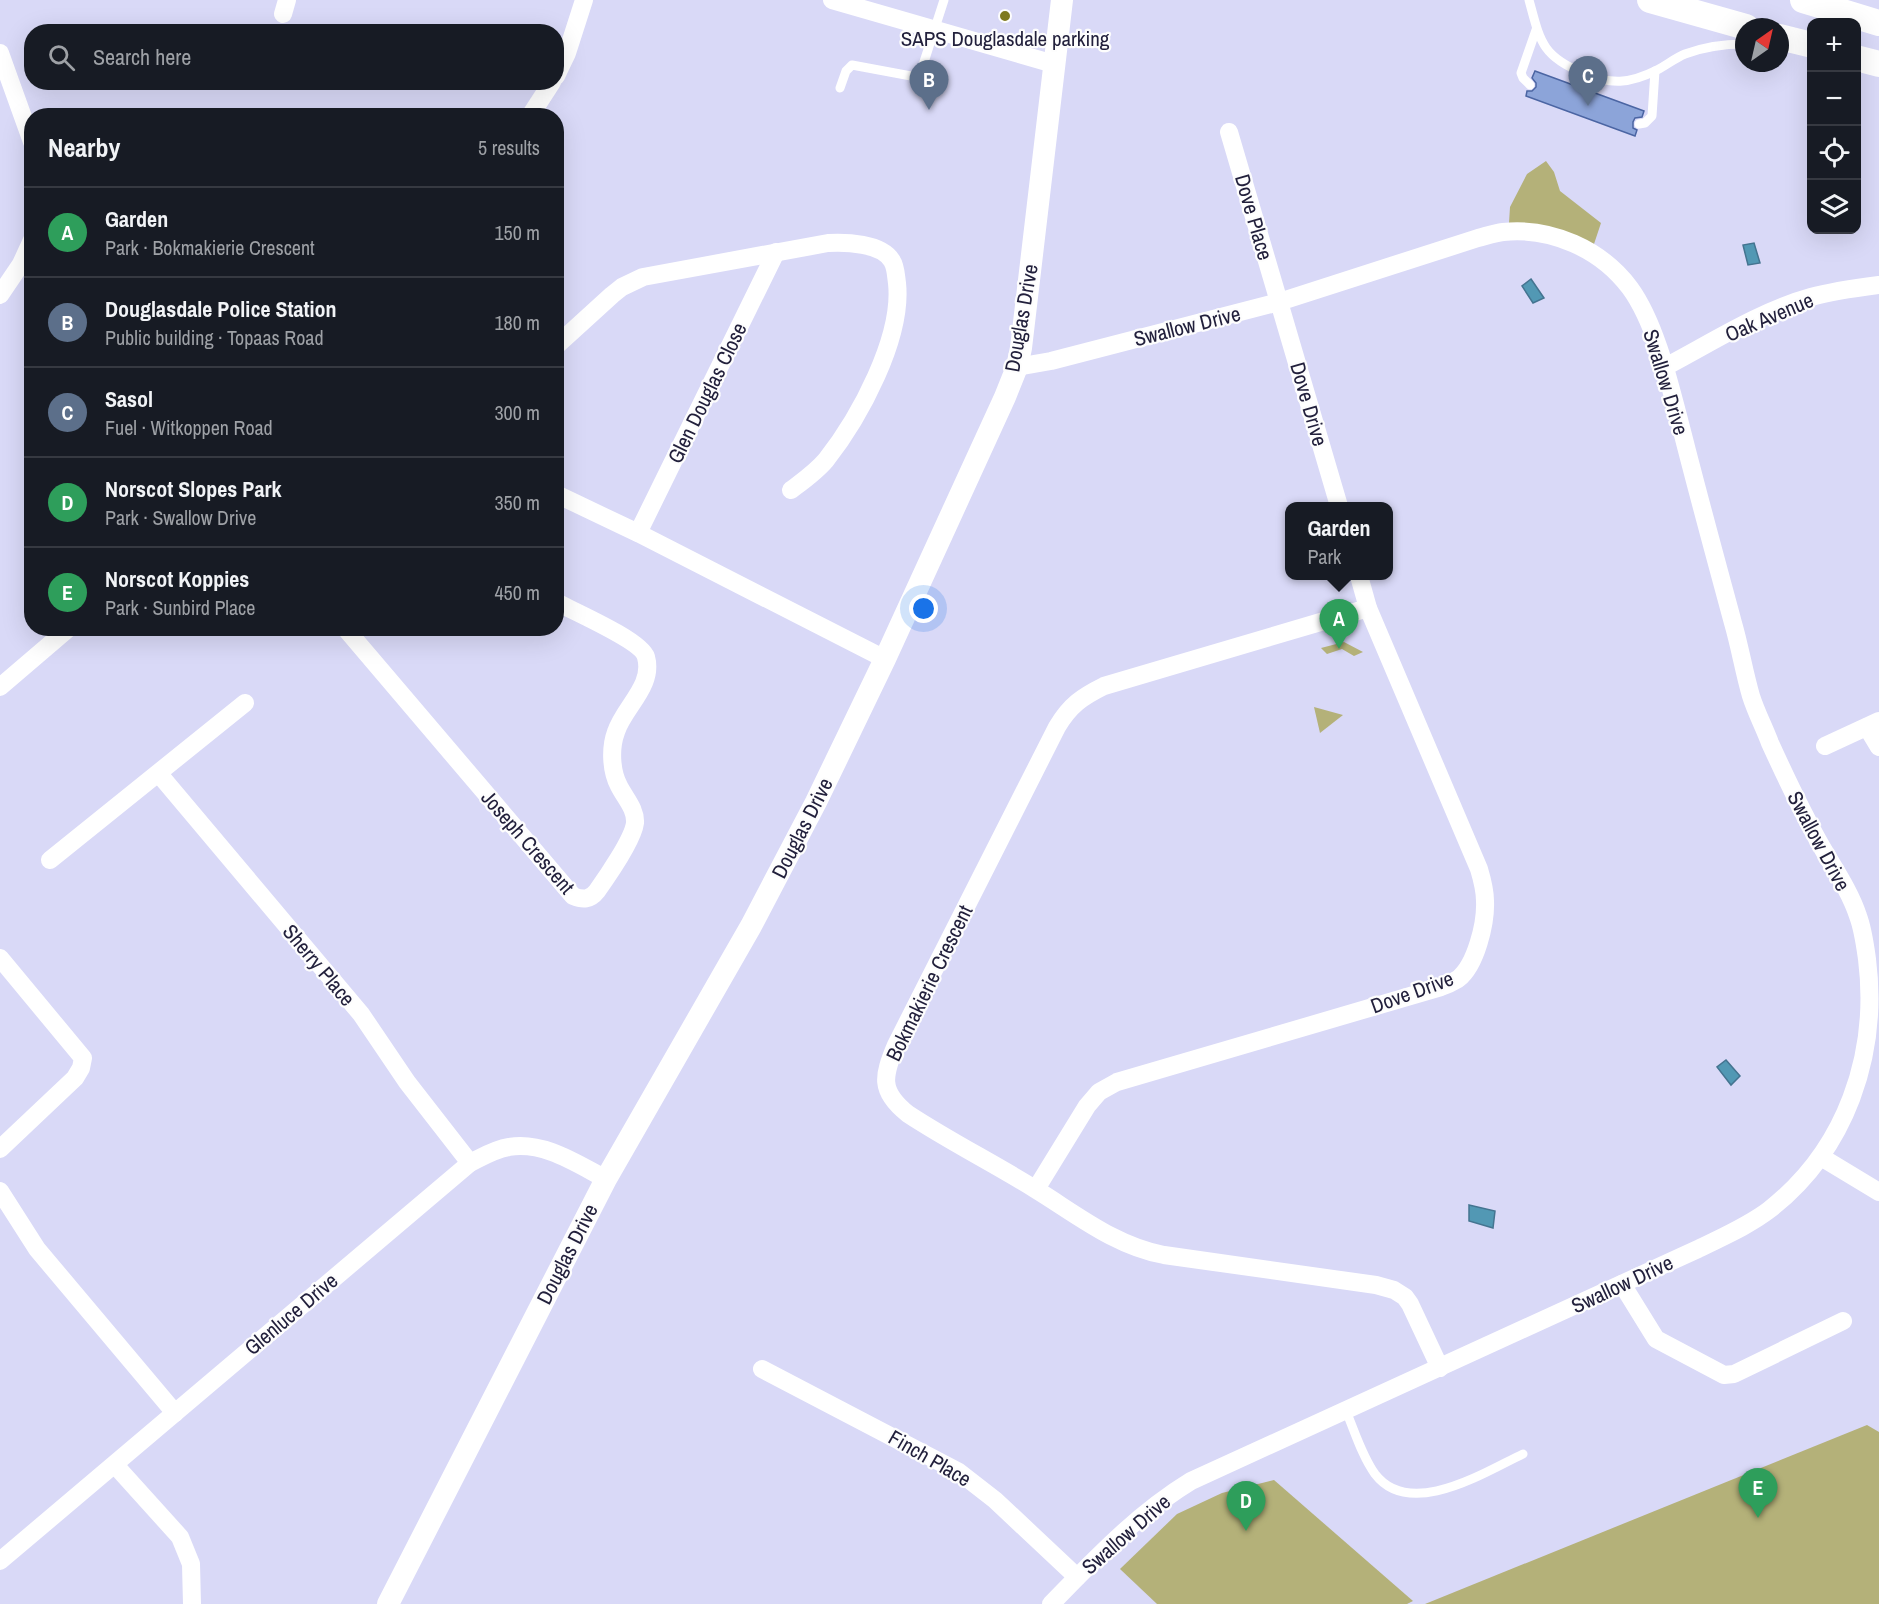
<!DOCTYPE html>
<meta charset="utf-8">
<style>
body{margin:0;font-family:"Archivo Narrow",sans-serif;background:#20242c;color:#f1f3f6}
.controls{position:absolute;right:18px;top:18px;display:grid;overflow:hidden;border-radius:12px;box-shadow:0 6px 24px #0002}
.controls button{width:54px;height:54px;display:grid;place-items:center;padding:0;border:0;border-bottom:2px solid #363941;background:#171b24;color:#f1f3f6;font:30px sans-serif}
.compass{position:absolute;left:1735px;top:18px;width:54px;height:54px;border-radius:50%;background:#171b24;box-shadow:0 6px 24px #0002;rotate:34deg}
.you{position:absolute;left:924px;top:609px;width:21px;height:21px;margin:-15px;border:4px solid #fff;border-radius:50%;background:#1a73e8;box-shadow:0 0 0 9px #1a73e833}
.badge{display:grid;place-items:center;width:39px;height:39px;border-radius:50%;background:#7e791e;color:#fff;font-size:20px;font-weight:700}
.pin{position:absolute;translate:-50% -50px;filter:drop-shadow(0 2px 3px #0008)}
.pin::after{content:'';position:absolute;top:32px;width:21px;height:18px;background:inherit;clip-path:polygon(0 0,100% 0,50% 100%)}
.popup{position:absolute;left:1285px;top:502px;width:108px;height:78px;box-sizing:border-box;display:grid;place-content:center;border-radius:12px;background:#171b24;filter:drop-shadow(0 2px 4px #0005);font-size:20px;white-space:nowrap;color:#9ea1a6}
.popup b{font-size:22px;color:#f1f3f6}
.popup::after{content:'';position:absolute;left:50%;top:100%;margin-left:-12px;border:12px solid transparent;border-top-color:#171b24}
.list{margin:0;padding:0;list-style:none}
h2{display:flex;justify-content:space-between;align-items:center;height:78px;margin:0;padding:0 24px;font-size:26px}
h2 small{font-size:20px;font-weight:400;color:#9ea1a6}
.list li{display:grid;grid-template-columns:39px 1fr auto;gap:18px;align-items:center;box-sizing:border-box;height:90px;padding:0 24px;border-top:2px solid #363941}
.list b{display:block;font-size:22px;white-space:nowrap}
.list p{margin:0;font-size:20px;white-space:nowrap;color:#9ea1a6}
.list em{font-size:20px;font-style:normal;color:#9ea1a6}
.icon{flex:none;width:33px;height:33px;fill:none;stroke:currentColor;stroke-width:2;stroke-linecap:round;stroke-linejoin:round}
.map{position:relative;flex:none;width:1879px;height:1604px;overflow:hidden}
.search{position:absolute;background:#171b24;box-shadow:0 6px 24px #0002;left:24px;top:24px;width:540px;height:66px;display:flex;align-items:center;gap:15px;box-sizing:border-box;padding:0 21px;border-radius:24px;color:#9ea1a6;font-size:22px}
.panel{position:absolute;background:#171b24;box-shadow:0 6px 24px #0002;left:24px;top:108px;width:540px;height:528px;border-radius:24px}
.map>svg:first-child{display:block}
.green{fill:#b4b179}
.water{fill:#5298b4;stroke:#447490;stroke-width:1.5}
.building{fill:#8ca4d9;stroke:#4b65a3;stroke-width:1.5}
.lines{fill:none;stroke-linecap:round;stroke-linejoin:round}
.service{stroke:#fff;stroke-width:9}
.minor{stroke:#fff;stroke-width:18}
.tertiary{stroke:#fff;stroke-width:22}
.secondary{stroke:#fff;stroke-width:26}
.poi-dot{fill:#7e791e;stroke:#fdfdfd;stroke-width:2}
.labels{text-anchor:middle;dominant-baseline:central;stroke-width:4.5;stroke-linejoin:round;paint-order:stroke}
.poi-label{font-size:21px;fill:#22203c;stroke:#fdfdfd}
.street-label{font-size:21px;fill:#22203c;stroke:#fdfdfd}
</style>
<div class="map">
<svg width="1879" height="1604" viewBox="0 0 1879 1604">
<rect width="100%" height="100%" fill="#d9d9f7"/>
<g class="green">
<path d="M1546 161 1554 172 1560 191 1601 223 1594 244 1522 224 1509 223 1510 207 1527 174Z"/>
<path d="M1344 642 1363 652 1354 656 1342 649 1327 654 1321 648Z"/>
<path d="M1314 707 1343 715 1320 733Z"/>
<path d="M1867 1425 1879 1432V1604H1425Z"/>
<path d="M1274 1480 1413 1601 1407 1604H1157L1120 1569 1177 1514 1222 1493Z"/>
</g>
<g class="water">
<path d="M1754 243 1760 263 1748 265 1743 245Z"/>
<path d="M1531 279 1544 298 1533 303 1522 286Z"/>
<path d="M1726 1060 1740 1076 1731 1085 1717 1067Z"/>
<path d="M1469 1205 1495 1211 1493 1228 1469 1221Z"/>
</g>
<path class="building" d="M1535 71 1644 111 1642 117 1635 118 1633 122V128L1637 130 1635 136 1526 96 1527 91H1532L1536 87V83L1532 78Z"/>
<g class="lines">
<g class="service">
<path d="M1529 0C1540 40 1541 56 1583 73 1611 85 1629 84 1657 70 1667 65 1675 58 1685 54 1704 47 1724 44 1744 44"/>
<path d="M1530 85 1523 78 1521 73 1536 30"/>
<path d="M840 88 846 71 852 65 911 76 918 74 923 65 944 0"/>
<path d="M1639 124 1645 123 1652 116 1655 71"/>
<path d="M1346 1411C1355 1432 1362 1456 1375 1474 1410 1520 1485 1472 1523 1454"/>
</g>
<g class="minor">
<path d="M832 0 1054 64"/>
<path d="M283 14 287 0"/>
<path d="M0 53 32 142"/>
<path d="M556 76 567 53 584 0"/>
<path d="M530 116 552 82"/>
<path d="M1229 132 1339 506"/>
<path d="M0 295 21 264 32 240"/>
<path d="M556 346 612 295 622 287 643 277 828 243C845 242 882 243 892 261 896 267 896 277 897 283 903 338 859 418 826 460 816 472 803 481 791 490"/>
<path d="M1017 367 1051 361 1279 302 1478 238C1486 236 1495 233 1503 232 1551 227 1601 249 1630 288 1657 325 1671 390 1683 435 1699 498 1716 560 1733 623 1740 647 1744 672 1751 696 1756 712 1764 727 1770 743 1786 778 1801 810 1820 844 1833 867 1850 891 1858 916 1863 929 1865 945 1867 959 1879 1055 1846 1150 1769 1210 1748 1226 1722 1237 1698 1249L1191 1481C1137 1514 1095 1559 1051 1604"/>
<path d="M1665 367C1711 343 1760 311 1811 297 1833 291 1856 288 1879 285"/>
<path d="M556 494 638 533 885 659"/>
<path d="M638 533 776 252"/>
<path d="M1368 608 1104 686C1082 697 1070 705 1057 727L896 1045C883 1076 879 1091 908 1114 949 1141 993 1163 1035 1189 1076 1214 1115 1246 1164 1255L1376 1285 1394 1290 1405 1297 1410 1304 1440 1368"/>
<path d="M345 628 573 896C583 900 590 900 597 891 607 877 633 839 635 823 636 809 625 798 619 786 611 771 610 748 616 732 624 707 654 686 646 657 642 641 573 611 556 602"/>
<path d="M0 687 69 628"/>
<path d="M1867 727 1879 747"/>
<path d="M1825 746 1879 721"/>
<path d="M159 774 361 1014 407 1082 470 1163"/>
<path d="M50 860 245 703"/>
<path d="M0 958 83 1058 81 1068 75 1078 0 1149"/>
<path d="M1821 1157 1879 1192"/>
<path d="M1036 1189 1087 1106 1099 1092 1117 1082 1441 987C1447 985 1453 982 1458 979 1476 965 1486 923 1485 901 1485 890 1482 879 1479 869L1368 608 1359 576"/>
<path d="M0 1191 37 1249 175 1413"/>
<path d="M1622 1284 1656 1339 1724 1375 1734 1374 1843 1321"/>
<path d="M762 1369 959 1472 995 1500 1077 1577"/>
<path d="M115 1465 180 1537 191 1564 192 1604"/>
<path d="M0 1561 470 1163C482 1157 495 1149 509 1147 544 1141 577 1164 606 1179"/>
</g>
<path class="tertiary" d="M388 1604 606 1179 751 926 816 802 885 659 1005 397 1017 367 1021 348 1062 0"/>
<g class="secondary">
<path d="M1650 0 1746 27"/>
<path d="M1803 0 1879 23"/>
<path d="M1780 37 1812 45"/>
<path d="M1856 58 1879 64"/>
</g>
</g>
<circle class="poi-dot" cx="1005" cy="16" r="6"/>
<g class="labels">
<g class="poi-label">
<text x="1005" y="38">SAPS Douglasdale parking</text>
</g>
<g class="street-label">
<text transform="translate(1254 217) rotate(74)">Dove Place</text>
<text transform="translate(1769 317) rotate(-23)">Oak Avenue</text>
<text transform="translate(1021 318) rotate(-80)">Douglas Drive</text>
<text transform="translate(1187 326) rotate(-14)">Swallow Drive</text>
<text transform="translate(1666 382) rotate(73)">Swallow Drive</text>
<text transform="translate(707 393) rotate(-64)">Glen Douglas Close</text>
<text transform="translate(1309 404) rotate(74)">Dove Drive</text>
<text transform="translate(802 828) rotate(-63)">Douglas Drive</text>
<text transform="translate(1819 841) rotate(62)">Swallow Drive</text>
<text transform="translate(528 842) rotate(49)">Joseph Crescent</text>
<text transform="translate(319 965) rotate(50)">Sherry Place</text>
<text transform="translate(929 983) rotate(-64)">Bokmakierie Crescent</text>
<text transform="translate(1412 992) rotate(-20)">Dove Drive</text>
<text transform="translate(567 1254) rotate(-63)">Douglas Drive</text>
<text transform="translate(1622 1284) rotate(-25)">Swallow Drive</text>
<text transform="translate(291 1314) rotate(-40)">Glenluce Drive</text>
<text transform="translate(930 1458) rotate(30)">Finch Place</text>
<text transform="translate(1126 1534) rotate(-41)">Swallow Drive</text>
</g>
</g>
</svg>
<div class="controls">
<button>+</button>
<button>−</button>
<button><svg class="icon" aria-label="locate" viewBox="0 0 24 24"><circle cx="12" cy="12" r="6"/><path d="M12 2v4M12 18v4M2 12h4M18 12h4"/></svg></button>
<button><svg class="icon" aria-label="layers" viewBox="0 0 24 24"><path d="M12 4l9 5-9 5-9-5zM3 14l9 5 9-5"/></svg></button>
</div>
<svg class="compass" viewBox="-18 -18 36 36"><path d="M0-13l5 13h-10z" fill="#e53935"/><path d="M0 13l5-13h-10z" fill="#9ea1a6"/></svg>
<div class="you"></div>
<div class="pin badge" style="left:1339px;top:649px;background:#2e9e5b">A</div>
<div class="popup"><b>Garden</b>Park</div>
<div class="pin badge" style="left:929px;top:110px;background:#5c6f8a">B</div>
<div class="pin badge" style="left:1588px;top:106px;background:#5c6f8a">C</div>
<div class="pin badge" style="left:1246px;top:1531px;background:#2e9e5b">D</div>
<div class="pin badge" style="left:1758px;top:1518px;background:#2e9e5b">E</div>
<div class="search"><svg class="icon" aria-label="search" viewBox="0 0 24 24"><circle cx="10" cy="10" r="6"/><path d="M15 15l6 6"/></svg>Search here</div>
<section class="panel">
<h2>Nearby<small>5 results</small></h2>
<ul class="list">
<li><span class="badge" style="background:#2e9e5b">A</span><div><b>Garden</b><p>Park · Bokmakierie Crescent</p></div><em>150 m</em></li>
<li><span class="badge" style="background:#5c6f8a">B</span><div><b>Douglasdale Police Station</b><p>Public building · Topaas Road</p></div><em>180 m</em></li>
<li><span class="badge" style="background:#5c6f8a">C</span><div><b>Sasol</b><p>Fuel · Witkoppen Road</p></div><em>300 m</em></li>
<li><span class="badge" style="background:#2e9e5b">D</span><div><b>Norscot Slopes Park</b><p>Park · Swallow Drive</p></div><em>350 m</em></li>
<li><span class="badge" style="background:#2e9e5b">E</span><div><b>Norscot Koppies</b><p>Park · Sunbird Place</p></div><em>450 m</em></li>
</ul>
</section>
</div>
